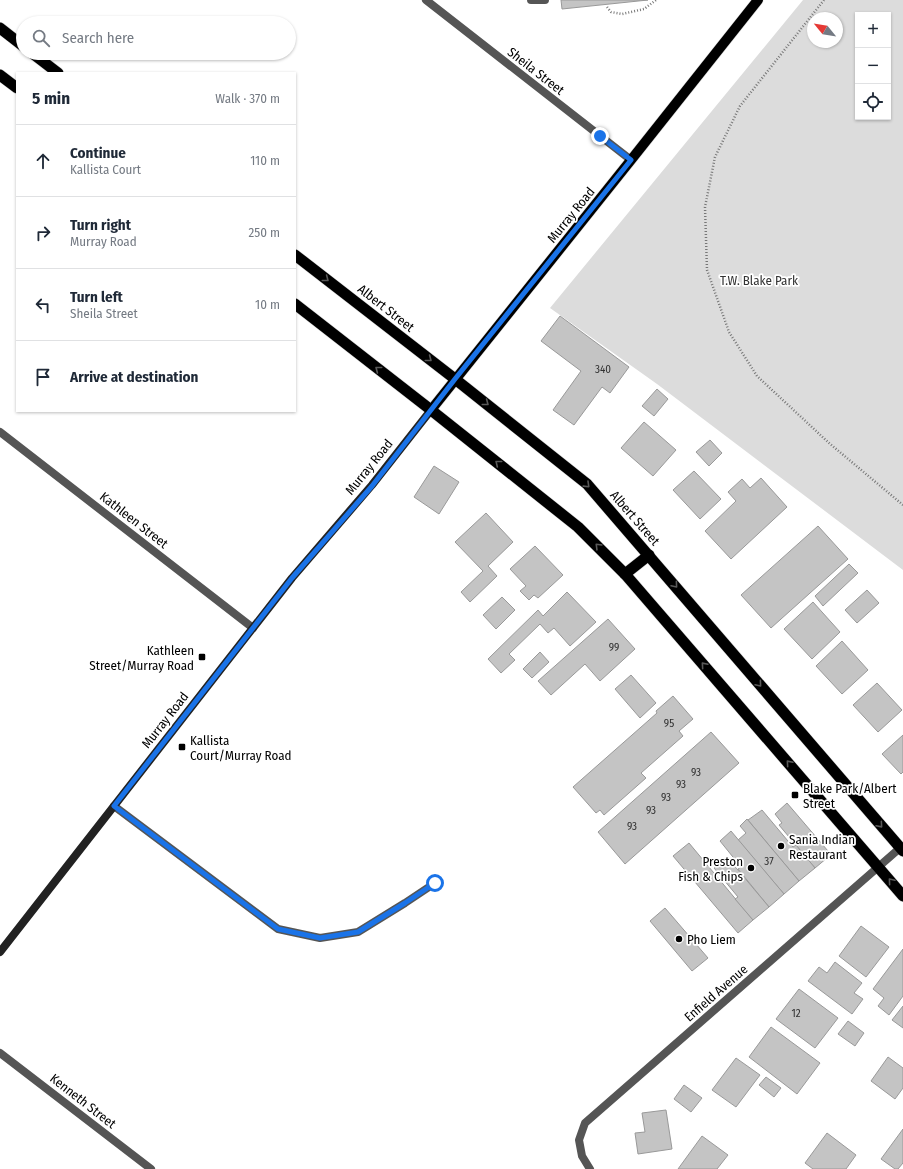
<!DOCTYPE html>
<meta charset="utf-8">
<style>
body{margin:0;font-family:"Fira Sans Condensed",sans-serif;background:#f2f2f3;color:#1f2937}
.controls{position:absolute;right:12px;top:12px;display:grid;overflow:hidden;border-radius:0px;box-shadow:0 1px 3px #0004}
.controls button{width:36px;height:36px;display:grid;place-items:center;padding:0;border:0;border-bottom:1px solid #e0e1e3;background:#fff;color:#1f2937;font:20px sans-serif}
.compass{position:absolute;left:807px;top:12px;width:36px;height:36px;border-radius:50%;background:#fff;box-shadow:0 1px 3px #0004;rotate:300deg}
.stop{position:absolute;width:12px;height:12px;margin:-9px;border:3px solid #1a73e8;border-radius:50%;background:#fff}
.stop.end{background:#1a73e8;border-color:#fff;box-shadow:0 1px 4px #0008}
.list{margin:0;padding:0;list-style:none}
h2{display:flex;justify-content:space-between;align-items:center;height:52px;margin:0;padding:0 16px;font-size:17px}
h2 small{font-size:13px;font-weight:400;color:#747a83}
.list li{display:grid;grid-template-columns:26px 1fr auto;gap:12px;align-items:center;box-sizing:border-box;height:72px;padding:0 16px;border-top:1px solid #e0e1e3}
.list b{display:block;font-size:15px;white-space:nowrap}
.list p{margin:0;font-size:13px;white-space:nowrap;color:#747a83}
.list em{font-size:13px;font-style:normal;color:#747a83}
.icon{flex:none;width:22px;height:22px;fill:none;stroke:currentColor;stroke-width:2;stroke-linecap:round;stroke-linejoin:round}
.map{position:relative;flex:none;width:903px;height:1169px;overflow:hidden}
.search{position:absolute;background:#fff;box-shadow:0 1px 3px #0004;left:16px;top:16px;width:280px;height:44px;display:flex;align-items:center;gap:10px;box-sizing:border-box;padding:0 14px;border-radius:22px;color:#747a83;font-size:15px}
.panel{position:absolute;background:#fff;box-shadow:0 1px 3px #0004;left:16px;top:72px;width:280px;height:340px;border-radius:0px}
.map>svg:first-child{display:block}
.green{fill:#dcdcdc;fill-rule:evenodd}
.building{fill:#c4c4c4;stroke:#999}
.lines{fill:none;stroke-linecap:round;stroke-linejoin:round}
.primary-casing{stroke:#dbdbdb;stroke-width:11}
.trunk-casing{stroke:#dbdbdb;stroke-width:12}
.path{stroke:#777;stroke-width:2.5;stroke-dasharray:1 2;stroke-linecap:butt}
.service{stroke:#555;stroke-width:8}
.minor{stroke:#555;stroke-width:8}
.secondary{stroke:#222;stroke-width:8}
.primary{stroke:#000;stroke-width:10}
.trunk{stroke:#000;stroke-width:11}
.oneway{stroke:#595959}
.route{stroke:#1a73e8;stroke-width:5}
.poi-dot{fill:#000;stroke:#fff;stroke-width:1.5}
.labels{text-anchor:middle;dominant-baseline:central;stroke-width:3.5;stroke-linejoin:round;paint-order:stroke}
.number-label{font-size:11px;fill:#313131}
.street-label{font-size:13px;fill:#000;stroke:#fff}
.park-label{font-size:13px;fill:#333;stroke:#fff}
.poi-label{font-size:13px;fill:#000;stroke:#fff;text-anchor:start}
</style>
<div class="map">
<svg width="903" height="1169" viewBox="0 0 903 1169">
<rect width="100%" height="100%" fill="#fff"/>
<path class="green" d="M803 0H903V570L657 384 550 308ZM858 15H888V117H858ZM813 18H837V42H813Z"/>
<g class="building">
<path d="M561 0H648L562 9Z"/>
<path d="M560 316 629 367 610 393 602 387 574 425 553 410 581 371 541 341Z"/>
<path d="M657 389 668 399 654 416 642 406Z"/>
<path d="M644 422 676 450 653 476 621 448Z"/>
<path d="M710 440 722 453 709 466 696 452Z"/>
<path d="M434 466 459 482 439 514 414 497Z"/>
<path d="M694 471 721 499 700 519 673 490Z"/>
<path d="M761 478 787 507 731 559 705 531 736 501 728 492 742 479 750 488Z"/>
<path d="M486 513 513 542 488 566 497 576 470 602 461 592 483 571 455 542Z"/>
<path d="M818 526 848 559 771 628 741 595Z"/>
<path d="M535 546 563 575 538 598 534 595 529 600 520 591 526 586 510 569Z"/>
<path d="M849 564 858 573 823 606 815 596Z"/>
<path d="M867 590 879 603 857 623 845 610Z"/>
<path d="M567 592 596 622 570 646 554 628 548 633 540 624 509 654 515 660 501 673 488 659 538 610 543 616Z"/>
<path d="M502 597 515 610 496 629 483 615Z"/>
<path d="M813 602 840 632 812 659 784 629Z"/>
<path d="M608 619 635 649 600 681 585 664 551 695 538 681Z"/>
<path d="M842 641 868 670 842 694 816 666Z"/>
<path d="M540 652 549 662 532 678 523 669Z"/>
<path d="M631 675 656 703 640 718 615 689Z"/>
<path d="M877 683 902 710 878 732 853 705Z"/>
<path d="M673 696 693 719 679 731 683 736 641 773 646 778 604 815 600 810 596 813 573 787 657 713 656 711Z"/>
<path d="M711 732 739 763 625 864 598 832Z"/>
<path d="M903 735V772L901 774 882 754Z"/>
<path d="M787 803 828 851 827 858 815 868 779 825 782 823 775 814Z"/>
<path d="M762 810 793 847 796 845 815 868 799 881 748 820Z"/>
<path d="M747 819 799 881 784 894 738 840 746 833 740 826Z"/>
<path d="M731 831 784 894 769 907 738 869 741 867 720 841Z"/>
<path d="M689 843 753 920 738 933 673 856Z"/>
<path d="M727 857 769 907 753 920 735 899 738 897 714 868Z"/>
<path d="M665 908 708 958 692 971 650 921Z"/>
<path d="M861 926 889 947 866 977 839 956Z"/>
<path d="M903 949V996L889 1015 878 1006 884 998 873 989Z"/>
<path d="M835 962 862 983 854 993 863 999 852 1014 808 981 819 967 827 973Z"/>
<path d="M799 989 838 1018 815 1048 776 1019Z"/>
<path d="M903 1006V1028L892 1020Z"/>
<path d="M848 1021 864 1033 855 1046 838 1034Z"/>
<path d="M771 1027 820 1063 797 1094 749 1057Z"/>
<path d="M888 1057 903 1068V1088L895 1099 871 1081Z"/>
<path d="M736 1058 760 1075 736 1107 712 1090Z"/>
<path d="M766 1077 781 1088 774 1097 759 1085Z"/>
<path d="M684 1085 702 1098 691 1112 674 1099Z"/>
<path d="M666 1110 672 1149 638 1154 635 1133 645 1132 642 1113Z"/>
<path d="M903 1129V1163L898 1169H895L881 1159Z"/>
<path d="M827 1133 856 1155 846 1169H813L805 1163Z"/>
<path d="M702 1136 728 1155 717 1169H678Z"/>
</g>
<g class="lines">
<g class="primary-casing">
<path id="primary" d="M431 410 631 160 758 0"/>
</g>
<g class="trunk-casing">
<g id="trunk">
<path d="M0 28 23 46"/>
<path d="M32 53 58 73"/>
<path d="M0 75 17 88"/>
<path d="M295 255 455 379 587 484 903 851"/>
<path d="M295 304 431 410 578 527 625 574 903 896"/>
<path d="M625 574 649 555"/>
</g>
</g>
<g class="path">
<path d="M824 0 740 106 715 157 705 207 707 270 729 332 757 376 829 443 903 505"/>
<path d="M607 7 611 12 622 14 644 9 656 0"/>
</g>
<path class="service" d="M531 0H545"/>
<g class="minor">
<path d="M426 0 631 160"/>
<path d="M0 432 253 628"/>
<path d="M114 806 278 929 320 938 358 932 405 903 435 883"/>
<path d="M0 1053 151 1169"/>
<path d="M590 1169 582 1156 579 1140 585 1123 900 848"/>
</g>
<path class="secondary" d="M0 952 292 578 372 485 431 410"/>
<use href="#primary" class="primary"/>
<use href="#trunk" class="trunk"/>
</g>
<defs><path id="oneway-chevron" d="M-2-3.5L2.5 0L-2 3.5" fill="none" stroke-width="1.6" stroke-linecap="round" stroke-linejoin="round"/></defs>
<g class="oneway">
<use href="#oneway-chevron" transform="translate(326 279) rotate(38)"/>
<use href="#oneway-chevron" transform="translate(429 359) rotate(38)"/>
<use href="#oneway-chevron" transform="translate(378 369) rotate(-142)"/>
<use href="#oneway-chevron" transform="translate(486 403) rotate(38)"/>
<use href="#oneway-chevron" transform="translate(498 463) rotate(-141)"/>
<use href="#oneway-chevron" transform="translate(587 485) rotate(44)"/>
<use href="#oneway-chevron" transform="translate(598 546) rotate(-135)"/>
<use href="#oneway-chevron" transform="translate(675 585) rotate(50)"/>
<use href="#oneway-chevron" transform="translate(704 665) rotate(-131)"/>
<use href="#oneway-chevron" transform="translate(759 684) rotate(50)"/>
<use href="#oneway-chevron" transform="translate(789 763) rotate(-131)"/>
<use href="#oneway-chevron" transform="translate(880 825) rotate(49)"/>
<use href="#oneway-chevron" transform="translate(891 881) rotate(-130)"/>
</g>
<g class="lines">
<path class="route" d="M435 883 405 903 358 932 320 938 278 929 114 806 292 578 372 486 455 379 631 160 600 136"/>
</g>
<g class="poi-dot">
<rect x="198" y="653" width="8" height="8" rx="2"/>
<rect x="178" y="743" width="8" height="8" rx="2"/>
<rect x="791" y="791" width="8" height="8" rx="2"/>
<circle cx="781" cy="846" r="4"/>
<circle cx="751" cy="868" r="4"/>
<circle cx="679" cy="939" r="4"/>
</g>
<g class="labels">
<g class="number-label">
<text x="603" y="369">340</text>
<text x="614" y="647">99</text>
<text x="669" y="723">95</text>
<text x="696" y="772">93</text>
<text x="681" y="784">93</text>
<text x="666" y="797">93</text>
<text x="651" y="810">93</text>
<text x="632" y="826">93</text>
<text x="769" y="861">37</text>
<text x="796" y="1013">12</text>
</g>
<g class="street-label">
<text transform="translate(536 71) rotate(38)">Sheila Street</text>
<text transform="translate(571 215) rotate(-51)">Murray Road</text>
<text transform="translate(386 308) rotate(38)">Albert Street</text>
<text transform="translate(369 467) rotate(-51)">Murray Road</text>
<text transform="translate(635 518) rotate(49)">Albert Street</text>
<text transform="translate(134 520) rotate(38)">Kathleen Street</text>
<text transform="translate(165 720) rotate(-52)">Murray Road</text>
<text transform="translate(716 993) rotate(-41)">Enfield Avenue</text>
<text transform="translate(83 1101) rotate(38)">Kenneth Street</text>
</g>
<g class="park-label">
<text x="759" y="280">T.W. Blake Park</text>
</g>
<g class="poi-label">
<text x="194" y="650" text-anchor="end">Kathleen<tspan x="194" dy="15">Street/Murray Road</tspan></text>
<text x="190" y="740">Kallista<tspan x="190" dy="15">Court/Murray Road</tspan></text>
<text x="803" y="788">Blake Park/Albert<tspan x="803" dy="15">Street</tspan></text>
<text x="789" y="839">Sania Indian<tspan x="789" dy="15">Restaurant</tspan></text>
<text x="743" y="861" text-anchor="end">Preston<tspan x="743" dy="15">Fish &amp; Chips</tspan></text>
<text x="687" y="939">Pho Liem</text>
</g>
</g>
</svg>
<div class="controls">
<button>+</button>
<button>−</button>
<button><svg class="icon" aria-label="locate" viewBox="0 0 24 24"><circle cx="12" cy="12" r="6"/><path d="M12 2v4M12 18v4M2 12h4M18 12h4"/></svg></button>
</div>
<svg class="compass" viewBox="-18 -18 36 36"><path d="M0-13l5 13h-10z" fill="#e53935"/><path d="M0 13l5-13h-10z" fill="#747a83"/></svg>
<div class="stop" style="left:435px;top:883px"></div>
<div class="stop end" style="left:600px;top:136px"></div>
<div class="search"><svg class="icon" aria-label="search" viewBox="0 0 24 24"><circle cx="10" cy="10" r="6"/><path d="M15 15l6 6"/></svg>Search here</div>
<section class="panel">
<h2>5 min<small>Walk · 370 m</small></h2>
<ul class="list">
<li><svg class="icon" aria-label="ahead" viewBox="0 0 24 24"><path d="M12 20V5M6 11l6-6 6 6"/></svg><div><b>Continue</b><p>Kallista Court</p></div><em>110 m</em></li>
<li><svg class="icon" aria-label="right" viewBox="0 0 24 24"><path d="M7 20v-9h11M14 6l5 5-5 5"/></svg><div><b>Turn right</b><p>Murray Road</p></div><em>250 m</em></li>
<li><svg class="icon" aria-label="left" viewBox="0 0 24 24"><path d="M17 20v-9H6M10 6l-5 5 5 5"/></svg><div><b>Turn left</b><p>Sheila Street</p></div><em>10 m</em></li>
<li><svg class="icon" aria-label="arrive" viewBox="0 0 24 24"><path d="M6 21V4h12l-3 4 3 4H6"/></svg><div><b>Arrive at destination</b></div></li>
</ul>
</section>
</div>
